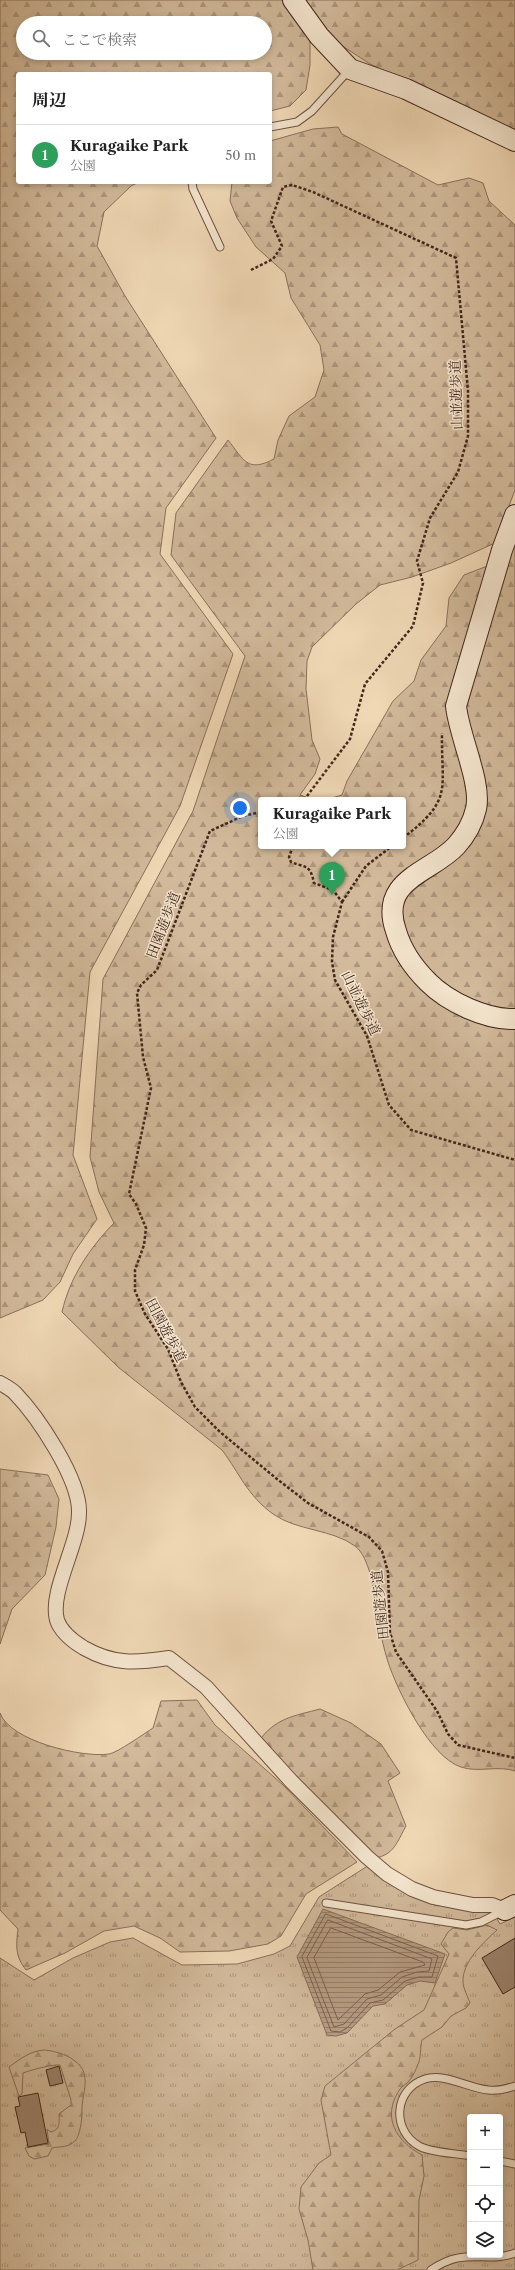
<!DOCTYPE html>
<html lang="ja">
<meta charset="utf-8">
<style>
body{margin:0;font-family:"Libre Caslon Text","Noto Serif JP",serif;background:#f6f6f6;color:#222}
.controls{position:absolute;right:12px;bottom:12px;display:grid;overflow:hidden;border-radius:4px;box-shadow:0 2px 6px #0003}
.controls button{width:36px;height:36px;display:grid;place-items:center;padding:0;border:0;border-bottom:1px solid #e0e0e0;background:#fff;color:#222;font:20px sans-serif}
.you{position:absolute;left:240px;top:808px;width:14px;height:14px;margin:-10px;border:3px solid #fff;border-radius:50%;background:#1a73e8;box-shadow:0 0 0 6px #1a73e833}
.badge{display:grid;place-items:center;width:26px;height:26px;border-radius:50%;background:#111827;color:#fff;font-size:13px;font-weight:700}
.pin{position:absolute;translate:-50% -33px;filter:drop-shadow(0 1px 2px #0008)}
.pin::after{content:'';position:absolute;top:21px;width:14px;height:12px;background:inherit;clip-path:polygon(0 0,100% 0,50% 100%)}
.popup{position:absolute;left:258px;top:797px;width:148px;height:52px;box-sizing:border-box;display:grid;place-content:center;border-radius:4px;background:#fff;filter:drop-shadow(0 1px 3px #0005);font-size:13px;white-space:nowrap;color:#767676}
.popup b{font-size:15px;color:#222}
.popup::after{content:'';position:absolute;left:50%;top:100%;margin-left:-8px;border:8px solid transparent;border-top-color:#fff}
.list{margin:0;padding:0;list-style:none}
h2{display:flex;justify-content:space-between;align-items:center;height:52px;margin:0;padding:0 16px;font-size:17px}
h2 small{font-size:13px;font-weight:400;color:#767676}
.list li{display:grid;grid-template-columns:26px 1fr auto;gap:12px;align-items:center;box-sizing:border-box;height:60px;padding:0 16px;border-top:1px solid #e0e0e0}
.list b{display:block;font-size:15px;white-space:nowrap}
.list p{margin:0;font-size:13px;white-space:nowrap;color:#767676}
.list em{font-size:13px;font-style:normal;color:#767676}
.icon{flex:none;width:22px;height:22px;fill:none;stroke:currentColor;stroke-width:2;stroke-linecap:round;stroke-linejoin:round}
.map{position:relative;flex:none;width:515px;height:2270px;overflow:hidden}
.search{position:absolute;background:#fff;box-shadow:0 2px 6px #0003;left:16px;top:16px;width:256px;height:44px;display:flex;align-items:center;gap:10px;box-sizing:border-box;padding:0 14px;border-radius:22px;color:#767676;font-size:15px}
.panel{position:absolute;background:#fff;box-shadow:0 2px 6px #0003;left:16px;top:72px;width:256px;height:112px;border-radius:4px}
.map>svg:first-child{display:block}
.grass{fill:url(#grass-tufts);stroke:#8a705c;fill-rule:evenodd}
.forest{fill:url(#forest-firs);stroke:#8a705c;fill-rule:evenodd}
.water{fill:url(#water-rules);stroke:#876c59}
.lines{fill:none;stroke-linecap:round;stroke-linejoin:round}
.shore{stroke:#7c604e;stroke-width:1}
.building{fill:#9c836c;stroke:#42261c}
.lane-casing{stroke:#6e5242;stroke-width:9}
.street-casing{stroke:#6e5242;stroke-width:16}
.secondary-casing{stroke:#42261c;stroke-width:22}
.path{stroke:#42261c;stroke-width:2.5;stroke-dasharray:3 2;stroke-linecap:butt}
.lane{stroke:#f5e6cf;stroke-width:7}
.street{stroke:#f5e6cf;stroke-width:14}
.secondary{stroke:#f5e6cf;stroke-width:20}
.labels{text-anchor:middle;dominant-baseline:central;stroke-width:3;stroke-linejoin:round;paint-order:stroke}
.street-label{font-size:14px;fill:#42261c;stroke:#f5e6cf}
</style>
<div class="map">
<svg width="515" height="2270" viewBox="0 0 515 2270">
<defs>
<pattern id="grass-tufts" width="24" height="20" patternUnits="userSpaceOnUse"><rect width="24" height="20" fill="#d2ba9b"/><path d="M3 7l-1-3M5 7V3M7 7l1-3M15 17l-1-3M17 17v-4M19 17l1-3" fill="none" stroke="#ac977e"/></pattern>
<pattern id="forest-firs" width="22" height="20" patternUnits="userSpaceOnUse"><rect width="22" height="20" fill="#d2ba9b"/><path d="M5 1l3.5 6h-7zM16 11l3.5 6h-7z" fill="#ac977e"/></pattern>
<pattern id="water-rules" width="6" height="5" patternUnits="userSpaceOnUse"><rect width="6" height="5" fill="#b59b81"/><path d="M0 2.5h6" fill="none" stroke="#957e69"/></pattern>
</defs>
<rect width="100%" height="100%" fill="#f0d8b5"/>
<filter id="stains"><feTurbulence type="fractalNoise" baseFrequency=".005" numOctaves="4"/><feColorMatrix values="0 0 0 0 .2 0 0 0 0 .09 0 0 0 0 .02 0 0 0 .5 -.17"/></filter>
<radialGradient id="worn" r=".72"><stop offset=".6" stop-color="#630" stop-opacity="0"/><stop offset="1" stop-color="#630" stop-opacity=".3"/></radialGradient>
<path class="grass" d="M369 1865 403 1888 493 1912 500 1924 515 1917V2270H0V1958L34 1980 73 1958 110 1942 133 1938 182 1965 237 1964 274 1954 290 1946 319 1897ZM470 2117H500V2255H470Z"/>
<g class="forest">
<path d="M0 0H282L310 38V65L306 90 290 106 270 111V74H18V182H139L131 186 104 212 97 246 125 296 216 438 166 508 160 554 233 654 180 806 90 972 73 1155 97 1219 73 1254 60 1282 43 1300 0 1318ZM23 23H265V53H23Z"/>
<path d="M303 0H515V133L370 64 341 45 324 28Z"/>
<path d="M338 127 342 134 438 185 469 178 483 183 489 201 515 225V490L495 543 451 563 412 577 380 585 356 604 312 647 307 661 306 689 312 740 320 759 315 774 300 795 315 800H261V846H403V800H325L342 795 347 781 393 701 414 681 421 660 446 626 449 598 464 575 490 565 459 659 451 702 469 799 467 815 456 837 397 879 401 965 515 1025V1771C498 1765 478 1773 461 1767 430 1757 398 1692 388 1662 379 1634 376 1602 370 1573 367 1564 363 1552 355 1546 332 1529 297 1531 273 1514 247 1495 240 1474 222 1450L118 1367 62 1312C70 1277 89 1249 114 1223L99 1192 90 1157 103 979 193 811 245 656 171 555 176 513 228 440C244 460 247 473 274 459L278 440 289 416 315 397 324 370 320 345 291 298 285 273 256 247 237 218 230 201 232 182H270V141L313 129Z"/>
<path d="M515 536V1012L498 1010 462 996 438 980 414 958 400 917 407 891 473 834 464 716Z"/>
<path d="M0 1469 48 1475 59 1499 56 1527 45 1575 12 1609 0 1644Z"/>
<path d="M197 1700 215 1725 282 1784 357 1862 306 1894 281 1936 268 1944 229 1951 180 1952 160 1938 134 1926 104 1931 65 1953 26 1970C15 1956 16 1946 18 1929L0 1910V1713C10 1741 82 1758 109 1754 117 1753 145 1733 153 1728L161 1701Z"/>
<path d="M320 1709 351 1723 381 1744 400 1773 388 1781 406 1826C397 1842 394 1855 375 1858L259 1741C275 1718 294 1716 320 1709Z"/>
<path d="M487 1925 497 1930C483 1943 462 1962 463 1982 463 1988 468 1997 470 2003L466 2008 451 2016 442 2027 422 2040C420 2047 421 2060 418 2064 416 2070 413 2076 409 2081 407 2084 402 2086 400 2089 381 2117 396 2141 422 2155L424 2176 419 2200 418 2260 397 2270H313L308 2240 299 2209 301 2187 319 2163 331 2155 321 2100 325 2086 395 2029 424 2010 449 1954 441 1944 448 1932 453 1928 467 1930Z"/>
<path d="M44 2050C59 2051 85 2060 85 2079 86 2090 81 2102 82 2113 82 2119 80 2136 75 2141 68 2148 61 2146 52 2148L48 2156 34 2159 29 2156 25 2148 49 2144 47 2129 51 2132C61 2129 59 2123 59 2114L71 2105V2100L60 2065C53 2064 31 2070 23 2073L22 2094 19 2096 9 2067C20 2059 30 2051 44 2050Z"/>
</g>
<path class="water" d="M323 1909 445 1954 435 1983 420 1981 407 1985 385 2004 373 2006 347 2033 336 2036 327 2035 297 1957Z"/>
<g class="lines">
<g class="shore">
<path d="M326 1914 438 1956 432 1977H419L405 1981 383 2000 370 2003 347 2028 340 2032 331 2031 302 1957Z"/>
<path d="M328 1920 432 1959 429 1971 417 1972 402 1977 381 1995 367 1999 344 2024 334 2027 307 1958Z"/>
<path d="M331 1928 423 1962 425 1965 400 1972 378 1990 365 1994 338 2020 314 1958Z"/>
</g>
</g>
<g class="building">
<path d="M515 1938V1987L503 1994 482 1958Z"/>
<path d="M59 2066 63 2083 50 2086 46 2070Z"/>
<path d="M38 2093 48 2143 28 2147 25 2132 21 2133 15 2107 20 2106 18 2097Z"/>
</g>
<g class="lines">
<g class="lane-casing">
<g id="lane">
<path d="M270 127 297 122 312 111 350 69"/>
<path d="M192 182 193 189 220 247"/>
<path d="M326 1903 466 1925 481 1922 505 1910"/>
<path d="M470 2156C456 2153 431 2153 419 2146 391 2130 394 2089 425 2079 445 2073 468 2088 488 2090 497 2091 506 2089 515 2086"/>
<path d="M500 2161 515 2164"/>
<path d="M431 2270C466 2246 484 2264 515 2253"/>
</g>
</g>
<g class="street-casing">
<path id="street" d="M0 1383C5 1386 11 1389 15 1393 38 1417 79 1478 79 1511 80 1543 49 1591 57 1620 61 1632 74 1642 84 1648 114 1665 136 1663 169 1658L206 1687 291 1781 367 1857 387 1874 412 1889 433 1897 473 1905H492L505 1910"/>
</g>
<g class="secondary-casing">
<g id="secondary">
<path d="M293 0 319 36 350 69 406 89 515 141"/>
<path d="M515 515 502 550 456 706C459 736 482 783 476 809 473 822 465 836 456 846 431 873 378 879 396 931 402 952 413 967 428 982 448 1002 486 1020 515 1019"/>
<path d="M505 1910 515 1905"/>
</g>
</g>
<g class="path">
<path d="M251 270 273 259 282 246 271 221 283 187 292 185 313 192 456 258 468 391V436L458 472 430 518 417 561 423 583 413 626 365 684 350 739 304 800"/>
<path d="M261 812 243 816 210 831 157 970 141 985 137 993 143 1057 151 1088 129 1194 136 1204 146 1228 144 1245 135 1270V1291L145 1314 168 1349 181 1382 195 1407 220 1432 277 1479 308 1503 369 1537 382 1551 388 1572 390 1633 396 1652 437 1711 448 1734 458 1745 515 1758"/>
<path d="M403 838C454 799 441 790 442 733"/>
<path d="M293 846 289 857 291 862C306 868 310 864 314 883L333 890 342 902 333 937 332 962 335 980 367 1036 389 1105 411 1130 515 1160"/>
<path d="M342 902 366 866 392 846"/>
</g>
<use href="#lane" class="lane"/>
<use href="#street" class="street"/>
<use href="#secondary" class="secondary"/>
</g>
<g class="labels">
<g class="street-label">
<text transform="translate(456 395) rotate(-92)">山並遊歩道</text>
<text transform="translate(163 925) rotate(-69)">田園遊歩道</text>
<text transform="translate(361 1003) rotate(64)">山並遊歩道</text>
<text transform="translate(166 1330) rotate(62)">田園遊歩道</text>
<text transform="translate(380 1605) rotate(-96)">田園遊歩道</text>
</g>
</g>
<rect width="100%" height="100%" filter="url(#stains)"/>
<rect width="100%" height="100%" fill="url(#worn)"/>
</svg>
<div class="controls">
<button>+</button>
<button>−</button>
<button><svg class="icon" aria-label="locate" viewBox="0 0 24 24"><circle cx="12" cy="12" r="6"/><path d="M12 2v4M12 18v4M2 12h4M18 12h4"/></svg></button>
<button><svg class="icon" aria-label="layers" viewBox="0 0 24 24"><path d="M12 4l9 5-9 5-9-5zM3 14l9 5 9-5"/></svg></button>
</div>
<div class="you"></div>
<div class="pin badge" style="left:332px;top:895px;background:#2e9e5b">1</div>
<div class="popup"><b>Kuragaike Park</b>公園</div>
<div class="search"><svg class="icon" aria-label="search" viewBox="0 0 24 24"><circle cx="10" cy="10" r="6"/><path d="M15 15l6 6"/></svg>ここで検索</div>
<section class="panel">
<h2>周辺<small></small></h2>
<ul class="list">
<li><span class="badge" style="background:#2e9e5b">1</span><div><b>Kuragaike Park</b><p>公園</p></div><em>50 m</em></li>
</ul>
</section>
</div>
